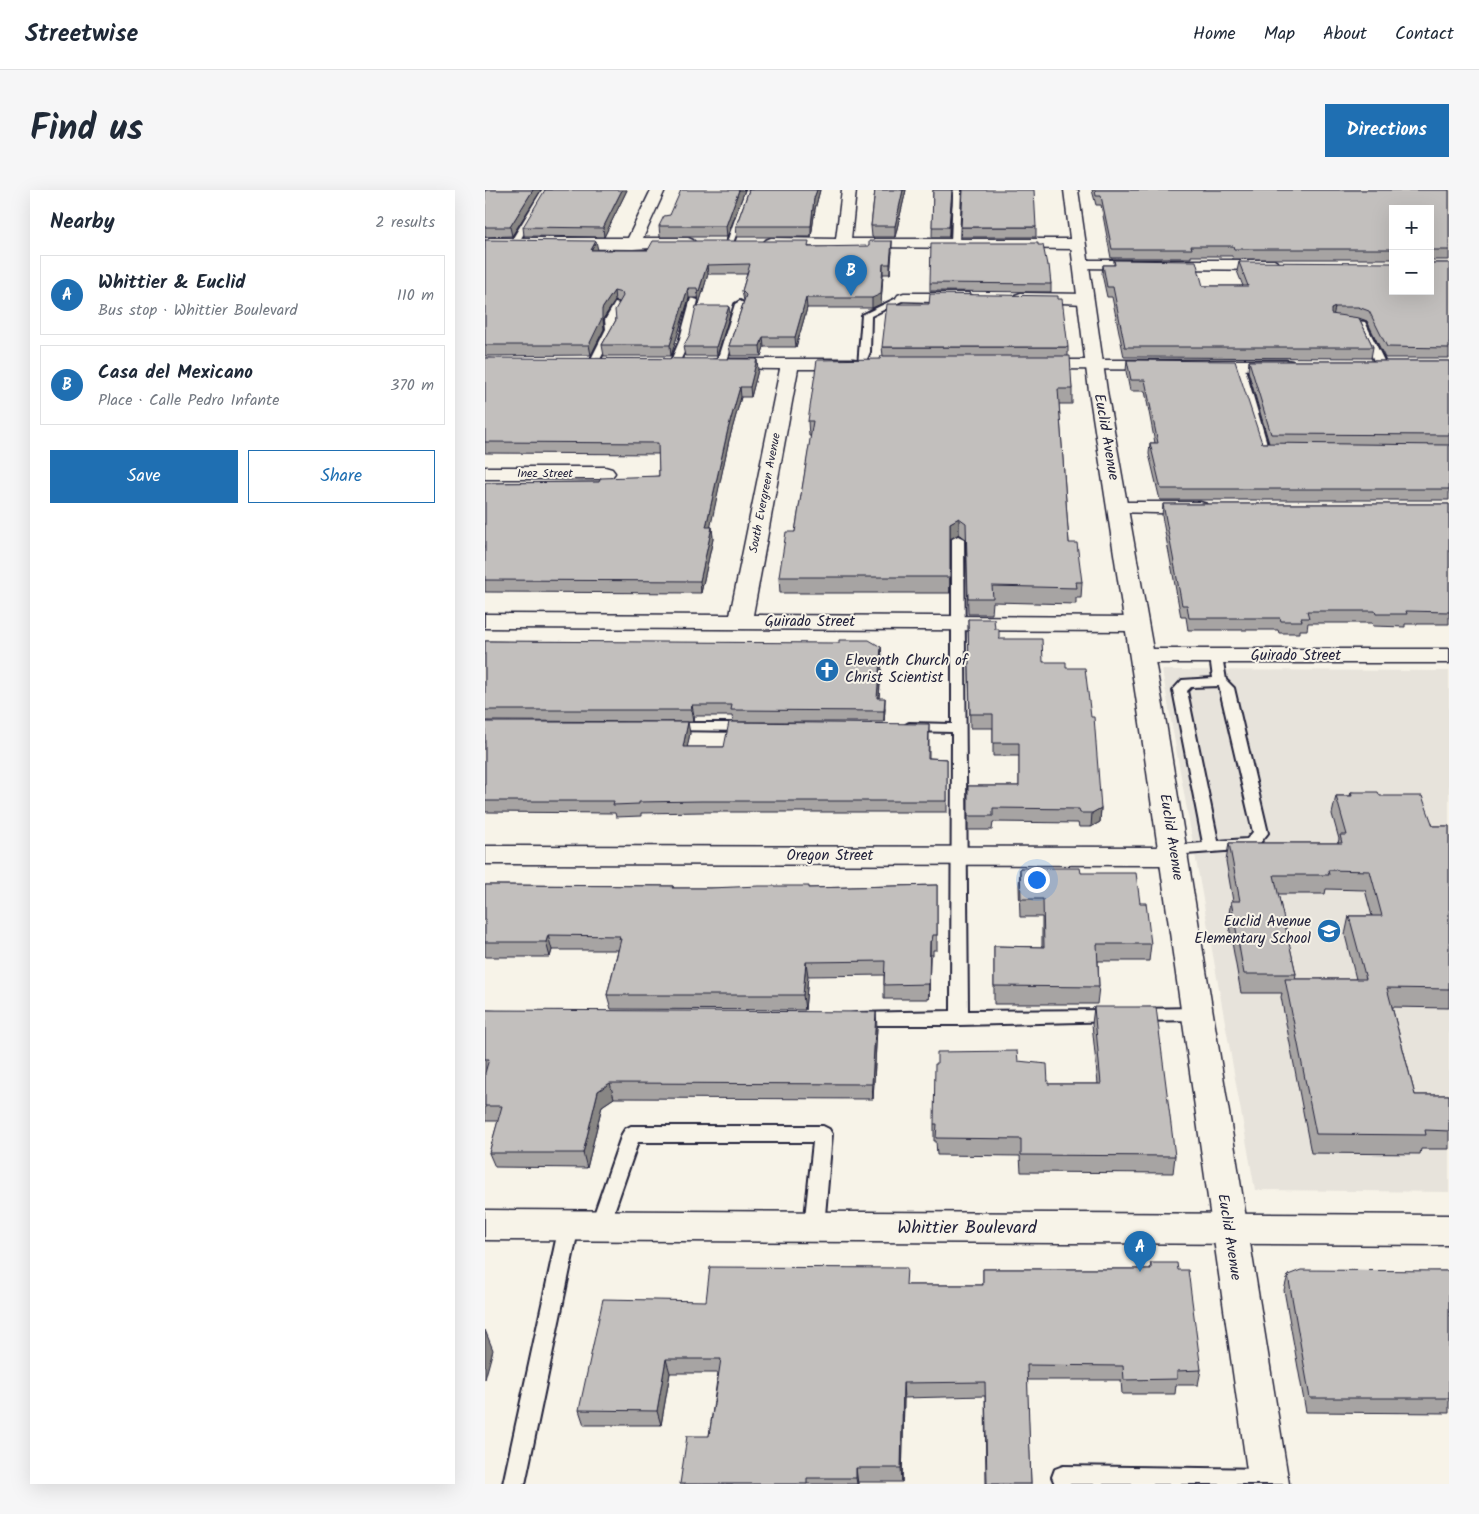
<!DOCTYPE html>
<meta charset="utf-8">
<style>
body{margin:0;font-family:Kalam,sans-serif;background:#f6f6f7;color:#1f2937}
.controls{position:absolute;right:15px;top:15px;display:grid;overflow:hidden;border-radius:0px;box-shadow:0 5px 20px #0002}
.controls button{width:45px;height:45px;display:grid;place-items:center;padding:0;border:0;border-bottom:1px solid #e0e1e3;background:#fff;color:#1f2937;font:25px sans-serif}
.you{position:absolute;left:551px;top:689px;width:18px;height:18px;margin:-12px;border:4px solid #fff;border-radius:50%;background:#1a73e8;box-shadow:0 0 0 8px #1a73e833}
.badge{display:grid;place-items:center;width:32px;height:32px;border-radius:50%;background:#1f6fb2;color:#fff;font-size:16px;font-weight:700}
.pin{position:absolute;translate:-50% -41px;filter:drop-shadow(0 1px 2px #0008)}
.pin::after{content:'';position:absolute;top:26px;width:18px;height:15px;background:inherit;clip-path:polygon(0 0,100% 0,50% 100%)}
.list{margin:0;padding:0;list-style:none}
h2{display:flex;justify-content:space-between;align-items:center;height:65px;margin:0;padding:0 20px;font-size:21px}
h2 small{font-size:16px;font-weight:400;color:#747a83}
.list li{display:grid;grid-template-columns:32px 1fr auto;gap:15px;align-items:center;box-sizing:border-box;height:80px;margin:0 10px 10px;padding:0 10px;border:1px solid #e0e1e3;border-radius:0px}
.list b{display:block;font-size:19px;white-space:nowrap}
.list p{margin:0;font-size:16px;white-space:nowrap;color:#747a83}
.list em{font-size:16px;font-style:normal;color:#747a83}
.actions{display:flex;gap:10px;padding:15px 20px}
.actions a{flex:1;padding:11px 0;border:1px solid #1f6fb2;border-radius:0px;text-align:center;font-size:18px;color:#1f6fb2}
.actions .main{background:#1f6fb2;color:#fff}
.map{position:relative;flex:none;width:964px;height:1294px;overflow:hidden;border-radius:0px}
header{display:flex;align-items:center;gap:30px;box-sizing:border-box;height:70px;padding:0 25px;background:#fff;border-bottom:1px solid #e0e1e3}
header strong{font-size:24px}
nav{display:flex;gap:28px;margin-inline-start:auto;font-size:18px}
.intro{display:flex;align-items:center;justify-content:space-between;box-sizing:border-box;height:120px;padding:0 30px}
h1{margin:0;font-size:35px}
.button{padding:12px 22px;border-radius:0px;background:#1f6fb2;color:#fff;font-size:18px;font-weight:700}
main{display:flex;gap:30px;padding:0 30px}
aside{flex:1;background:#fff;border-radius:0px;box-shadow:0 5px 20px #0002}
.map>svg:first-child{display:block}
.built{fill:#e7e3db}
.lines{fill:none;stroke-linecap:round;stroke-linejoin:round}
.lane-casing{stroke:#22223b;stroke-width:4}
.street-casing{stroke:#22223b;stroke-width:3}
.secondary-casing{stroke:#22223b;stroke-width:3}
.primary-casing{stroke:#22223b;stroke-width:3}
.lane{fill:#f7f3e8;fill-rule:evenodd}
.street{fill:#f7f3e8;fill-rule:evenodd}
.secondary{fill:#f7f3e8;fill-rule:evenodd}
.primary{fill:#f7f3e8;fill-rule:evenodd}
.wall{fill:#a7a4a3;stroke:#22223b;fill-rule:evenodd}
.shaded-wall{fill:#888684;stroke:#22223b}
.building{fill:#c2bfbd;stroke:#22223b}
.labels{text-anchor:middle;dominant-baseline:central;stroke-width:4;stroke-linejoin:round;paint-order:stroke}
.far-street-label{font-size:12px;fill:#22223b;stroke:#f7f3e8}
.street-label{font-size:15px;fill:#22223b;stroke:#f7f3e8}
.poi-label{font-size:15px;fill:#22223b;stroke:#f7f3e8;text-anchor:start}
.near-street-label{font-size:18px;fill:#22223b;stroke:#f7f3e8}
</style>
<header>
<strong>Streetwise</strong>
<nav><a>Home</a><a>Map</a><a>About</a><a>Contact</a></nav>
</header>
<div class="intro"><h1>Find us</h1><a class="button">Directions</a></div>
<main>
<aside>
<h2>Nearby<small>2 results</small></h2>
<ul class="list">
<li><span class="badge">A</span><div><b>Whittier &amp; Euclid</b><p>Bus stop · Whittier Boulevard</p></div><em>110 m</em></li>
<li><span class="badge">B</span><div><b>Casa del Mexicano</b><p>Place · Calle Pedro Infante</p></div><em>370 m</em></li>
</ul>
<div class="actions"><a class="main">Save</a><a>Share</a></div>
</aside>
<div class="map">
<svg width="964" height="1294" viewBox="0 0 964 1294">
<rect width="100%" height="100%" fill="#f7f3e8"/>
<filter id="ink" filterUnits="userSpaceOnUse"><feTurbulence type="fractalNoise" baseFrequency=".02" numOctaves="2"/><feDisplacementMap in="SourceGraphic" scale="10" xChannelSelector="R" yChannelSelector="G"/><feConvolveMatrix kernelMatrix="1 2 1 2 8 2 1 2 1" color-interpolation-filters="sRGB"/></filter>
<g filter="url(#ink)">
<path class="built" d="M677 480 964 481V1002L770 1000Z"/>
<g class="lines">
<g class="lane-casing">
<g id="lane">
<path d="M57 0H65L32 55H26L25 53Z"/>
<path d="M260 0 267 1 248 53 241 55Z"/>
<path d="M468 0H476L474 53 470 55 466 53Z"/>
<path d="M416 106 423 108 386 126 385 162 379 176H373L377 125Z"/>
<path d="M206 108 213 110 204 152 193 175H187L185 173 194 152Z"/>
<path d="M255 111 260 114 241 174 233 176 231 174 250 114Z"/>
<path d="M130 113 138 115 130 130 131 139 112 175H106L104 173 121 139 120 130Z"/>
<path d="M857 129 880 132 901 175 899 177 891 175 873 136 854 134V130Z"/>
<path d="M754 172 759 175 783 257 796 258V262L779 263 774 260 749 175Z"/>
<path d="M473 346 479 349 483 821 628 820 634 821 637 826 634 831 474 835H371L365 834 362 829 365 824 371 823 466 821 467 542 424 541 417 537 424 533 467 534V349Z"/>
<path d="M731 462 737 466 741 490 749 498 783 643 771 658 766 659 688 665 683 664 680 660 683 656 718 653 688 500 697 490 728 488 725 466ZM734 496 768 642 762 649 733 651 702 501 706 497Z"/>
<path d="M184 533H263L270 537 263 541 179 540 177 537 179 534Z"/>
<path d="M712 818 718 819 720 824 718 829 712 830 651 831 645 830 642 825 645 820 651 819Z"/>
<path d="M146 936H338L344 939 347 944 339 1037 336 1043 329 1045 322 1043 319 1037 328 952H153L122 1042 115 1044 108 1042 105 1036 137 944 140 939Z"/>
<path d="M84 1028 91 1030 94 1036 40 1294H18L74 1036 77 1030Z"/>
<path d="M578 1276 783 1279 791 1282 794 1290 792 1294H570L567 1287 570 1279Z"/>
</g>
</g>
<g class="street-casing">
<g id="street">
<path d="M166 0H180L158 48H203L208 50 211 53 208 56 148 59 0 58V48H143Z"/>
<path d="M357 0H371L366 49H591L599 54 591 59 281 56 278 53 281 50 286 48 351 49Z"/>
<path d="M596 70H789L797 75 789 80 590 78 588 75 590 72Z"/>
<path d="M419 103H483L491 108 483 113 413 111 411 108 413 105Z"/>
<path d="M536 103 600 104 608 109 600 114 530 111 528 108 530 105Z"/>
<path d="M234 169H368L374 170 377 174 374 178 368 179H313L268 425 651 427 659 429 663 434 659 439 651 441 0 438V424L245 425 295 179 228 178 225 174 228 170Z"/>
<path d="M549 170H801L807 171 810 175 807 179 801 180 543 179 540 175 543 171Z"/>
<path d="M0 277H120L127 279 130 283 127 287 120 289H0Z"/>
<path d="M634 312H715L722 314 725 318 722 322 715 324 627 322 624 318 627 314Z"/>
<path d="M658 459H964V473H658L650 471 646 466 650 461Z"/>
<path d="M0 656 689 657 699 659 703 666 699 673 689 675 0 674Z"/>
</g>
</g>
<g class="secondary-casing">
<path id="secondary" d="M579 0H593L622 201 681 533 804 1294H764L655 533 604 201Z"/>
</g>
<g class="primary-casing">
<path id="primary" d="M0 1020 964 1025V1055L0 1050Z"/>
</g>
<use href="#lane" class="lane"/>
<use href="#street" class="street"/>
<use href="#secondary" class="secondary"/>
<use href="#primary" class="primary"/>
</g>
<g class="wall">
<path d="M0 0H56L27 46 0 47Z"/>
<path d="M142 0 119 47 39 46 38 37Z"/>
<path d="M260 0 242 47H175L174 36 185 25Z"/>
<path d="M264 0H335L330 19 326 47H252L251 36Z"/>
<path d="M390 0H421L410 47H387L386 36Z"/>
<path d="M448 0H468L464 47H447Z"/>
<path d="M607 0H964V70H946V73H964V168H900L882 131 874 128 888 157 886 168 639 167 627 107H622L617 84 618 75H629V70L718 96H758L752 81 754 72 945 101 908 19V69H748L747 66H706V68H626L616 15H611Z"/>
<rect x="476" y="37" width="75" height="10"/>
<path d="M0 50 113 60 324 57 407 61 405 84H398L396 114 387 118H322L311 157H279L276 166H246L244 156 259 111 257 101 262 84H223L214 114 213 108H204L186 166H119L117 155 131 130 135 112 130 111 118 129 119 139 106 165 0 166Z"/>
<path d="M553 55 562 75 566 94V102L445 101V93Z"/>
<path d="M245 124 232 166H200L198 157Z"/>
<path d="M397 157H583V166L587 199V214H574L584 353 597 392 596 408H591V414L508 412 507 424H483L481 349 474 344 465 349V403H295L294 387 310 342 326 246H324L323 231 395 169 398 166Z"/>
<path d="M0 168 273 180 266 207H256L244 250 225 337H227L228 349 216 403 0 402V293L114 292 174 286V264L0 263Z"/>
<path d="M642 170 777 253H784L763 181 764 171H964V310H675L664 264 665 253H670L660 201H645L641 181Z"/>
<path d="M678 314H964V434H920V437L888 436 887 433H823L822 440H815V443H794L793 440H703L701 427H696L677 326Z"/>
<path d="M483 429 510 439 514 449 558 472 581 478 616 618 615 632 606 637H594L593 633 508 632 507 640H483V596H534V566H508V538H485Z"/>
<path d="M0 451 396 457 397 468 394 508 400 519 399 532H248L247 526H209L208 532 0 531Z"/>
<path d="M0 532 205 543 202 557H239L444 534V568L462 569V622H218L156 623V626L131 627 130 623 0 622Z"/>
<path d="M866 602 895 606 948 636H964V818L907 817 930 905H964V959H936L935 964 826 963 796 807 797 803H756L743 730 746 711H748L741 671 744 653H853L854 649 847 624 851 606H865ZM841 699 880 700 887 726H864L860 745 871 789H810L811 784 793 704H840Z"/>
<path d="M535 678 596 683 655 713 666 754 664 771H613L614 797 612 814H509V756L557 757V727H535L534 696Z"/>
<path d="M0 695 188 696 189 698H325L452 695V760H448V765H445L444 809H399V785L323 786 320 820 126 819 122 805 133 760H67L65 767H0Z"/>
<path d="M609 817 690 966 688 983 536 982 535 966 452 965 451 951H449V934L533 871 563 894H613L607 834Z"/>
<path d="M0 820 392 837 388 909 129 908 117 916 102 978 10 977 4 963 13 931H0Z"/>
<path d="M666 1073 693 1080 716 1180 713 1195H691L690 1204H637L636 1190H542L546 1294H501L500 1206 419 1208 417 1292H373V1294H195L224 1246 233 1183H185L176 1235H99L94 1220 221 1111 422 1095H498V1079H665Z"/>
<path d="M964 1081V1223L821 1222 799 1100 803 1085Z"/>
</g>
<g class="shaded-wall">
<path d="M48 0H56L27 46 25 37Z"/>
<path d="M137 0H142L119 47 118 38Z"/>
<path d="M254 0H260L242 47 241 36Z"/>
<path d="M332 0H335L330 19 326 47V36L329 8Z"/>
<path d="M418 0H421L410 47V36Z"/>
<path d="M467 0H468L464 47V37Z"/>
<path d="M111 51 113 60H106Z"/>
<path d="M407 51V61L405 84V74Z"/>
<path d="M398 74V84L396 114 387 118V108Z"/>
<path d="M222 75 223 84 214 114 213 104Z"/>
<path d="M203 98 204 108 186 166 185 155Z"/>
<path d="M129 101 130 111 118 129 119 139 106 165 104 155 117 119Z"/>
<path d="M321 108 322 118 311 157 310 147Z"/>
<path d="M244 116 245 124 232 166 231 157Z"/>
<path d="M850 117 848 127 844 129 846 119Z"/>
<path d="M278 147 279 157 276 166 275 156Z"/>
<path d="M272 169 273 180 266 207 265 197Z"/>
<path d="M255 197 256 207 244 250 223 349 221 337 243 239Z"/>
<path d="M474 328V344L465 349V403V333Z"/>
<path d="M227 337 228 349 216 403 215 391Z"/>
<path d="M396 457 397 468 393 519 392 508Z"/>
<path d="M400 508V519L399 532V521Z"/>
<path d="M207 515 209 526 208 532 206 520Z"/>
<path d="M203 532 205 543 200 569 198 557Z"/>
<path d="M616 618 615 632 606 637 607 623Z"/>
<path d="M63 745 67 760 65 767 61 752Z"/>
<path d="M445 751V765L444 809V794Z"/>
<path d="M321 772 323 786 320 820 318 805Z"/>
<path d="M391 822 392 837 388 909 387 894Z"/>
<path d="M125 893 129 908 117 916 102 978 98 963 113 901Z"/>
<path d="M0 1140 8 1160 0 1189Z"/>
<path d="M181 1169 185 1183 176 1235 172 1221Z"/>
<path d="M418 1193 419 1208 417 1292 416 1278Z"/>
<path d="M371 1278 373 1294H372L371 1288Z"/>
</g>
<g class="building">
<path d="M0 0H48L25 37H0Z"/>
<path d="M60 0H137L118 38 38 37Z"/>
<path d="M196 0H254L241 36H174L179 26 185 25Z"/>
<path d="M264 0H332L329 8 326 36H251Z"/>
<path d="M390 0H418L410 36H386Z"/>
<path d="M448 0H467L464 37H447Z"/>
<path d="M478 0H549L551 37H476Z"/>
<path d="M610 0H964V60H946V73H964V158L902 157 884 121 873 117H850L846 119V124L874 128 888 157H640L628 97H622L618 75H630L629 70 711 71 718 96H763L754 72 908 73V101H945V19H908V59H749L748 56H706L707 59H627L616 6H611Z"/>
<path d="M0 50 111 51 106 60H163L168 51H324L323 57 384 56V51H407L405 74H398L396 104 387 108H321L310 147H278L275 156H244L261 105 257 101 265 74 222 75 213 104 212 98H203L185 155H117L131 130 130 120 138 106 137 103 129 101 117 119V128L104 155H0Z"/>
<path d="M446 53H553V55H558L562 75H564L566 94 445 93Z"/>
<path d="M445 104 573 106V109H577L583 157H397L402 114H444Z"/>
<path d="M211 116H244L231 157H198L205 144Z"/>
<path d="M396 166H585L587 199H573L584 353H592L597 392H591L592 398 507 396 508 408H483L481 333 474 328 465 333V387H294L301 342H310L328 231H323L332 170 395 169Z"/>
<path d="M0 168 272 169 265 197H255L243 239 221 337H227L215 391 0 390V293L114 292 116 288 174 286 173 253 0 252Z"/>
<path d="M642 170 750 171 777 253 964 255V299H676L665 253H673L660 190H646Z"/>
<path d="M764 171H964V245L786 244Z"/>
<path d="M678 314H964V422L921 421 922 424H891L890 421H822L824 428H816L817 431H796L795 428H704L702 415H697Z"/>
<path d="M483 429H509L510 439H514V449H557L558 472H581V478H600L606 527H609L616 618 607 623H595L594 619 508 618V626H483V596H534V553H508V524H485Z"/>
<path d="M354 450H384L396 457 392 508H400L399 521 246 520 247 515H207L206 520H0V451L354 453Z"/>
<path d="M0 532H203L198 557H239L244 532 444 534 443 568 462 569V611H216L154 612V614L128 615 129 611H0Z"/>
<path d="M866 602H893L895 606H937L948 636H964V799L902 798 930 905H964V941L940 940 941 945 831 944 800 789H881L864 726H897L885 681 843 680 844 685H789L811 784H759L746 711H755L744 653H857L855 645H862L851 606H867Z"/>
<path d="M535 678H595L596 683H651L655 713H661L666 754H612L614 797 509 796V756L559 757 558 709H536Z"/>
<path d="M0 695 188 696 187 698H225L274 696H324V698L452 695V745H448L447 751H445L444 794 399 795 400 771 321 772 318 805H122L136 749H134L135 746 63 745 61 752H0Z"/>
<path d="M609 817H671L690 966 536 965V949L451 948 452 934H449L450 874H452V862L532 861 533 871 562 874 563 894H616Z"/>
<path d="M0 820 391 822 387 894 125 893 113 901 98 963H4L17 916H0V883L4 869H0Z"/>
<path d="M666 1073H692L693 1080H703L716 1180 692 1181V1189L639 1190 638 1176 542 1175 546 1294H502L500 1192 418 1193 416 1278H371V1288H322V1294H195L202 1246H224L236 1169H181L172 1221 94 1220 118 1109 221 1111 225 1077 422 1078 421 1095H498V1079H666Z"/>
<path d="M816 1080 964 1081V1208H825L803 1085Z"/>
</g>
</g>
<defs>
<g id="church-disc" transform="scale(1.25)"><circle r="9.5" fill="#1f6fb2" stroke="#f7f3e8"/><path d="M-1.2-6h2.4v3.5h3.3v2.4h-3.3V6h-2.4V-.1h-3.3v-2.4h3.3Z" fill="#fff"/></g>
<g id="school-disc" transform="scale(1.25)"><circle r="9.5" fill="#1f6fb2" stroke="#f7f3e8"/><path d="M0-5L7-2L0 1L-7-2ZM-4 1L0 2.5L4 1V4Q0 6-4 4Z" fill="#fff"/></g>
</defs>
<g fill-rule="evenodd">
<use href="#church-disc" x="342" y="480"/>
<use href="#school-disc" x="844" y="741"/>
</g>
<g class="labels">
<g class="far-street-label">
<text x="60" y="283">Inez Street</text>
<text transform="translate(280 303) rotate(-79)">South Evergreen Avenue</text>
</g>
<g class="street-label">
<text transform="translate(621 247) rotate(80)">Euclid Avenue</text>
<text x="325" y="432">Guirado Street</text>
<text x="811" y="466">Guirado Street</text>
<text transform="translate(686 647) rotate(81)">Euclid Avenue</text>
<text x="345" y="666">Oregon Street</text>
<text transform="translate(744 1047) rotate(81)">Euclid Avenue</text>
</g>
<g class="poi-label">
<text x="360" y="471">Eleventh Church of<tspan x="360" dy="17">Christ Scientist</tspan></text>
<text x="826" y="732" text-anchor="end">Euclid Avenue<tspan x="826" dy="17">Elementary School</tspan></text>
</g>
<g class="near-street-label">
<text x="482" y="1038">Whittier Boulevard</text>
</g>
</g>
</svg>
<div class="controls">
<button>+</button>
<button>−</button>
</div>
<div class="you"></div>
<div class="pin badge" style="left:655px;top:1082px">A</div>
<div class="pin badge" style="left:366px;top:106px">B</div>
</div>
</main>
